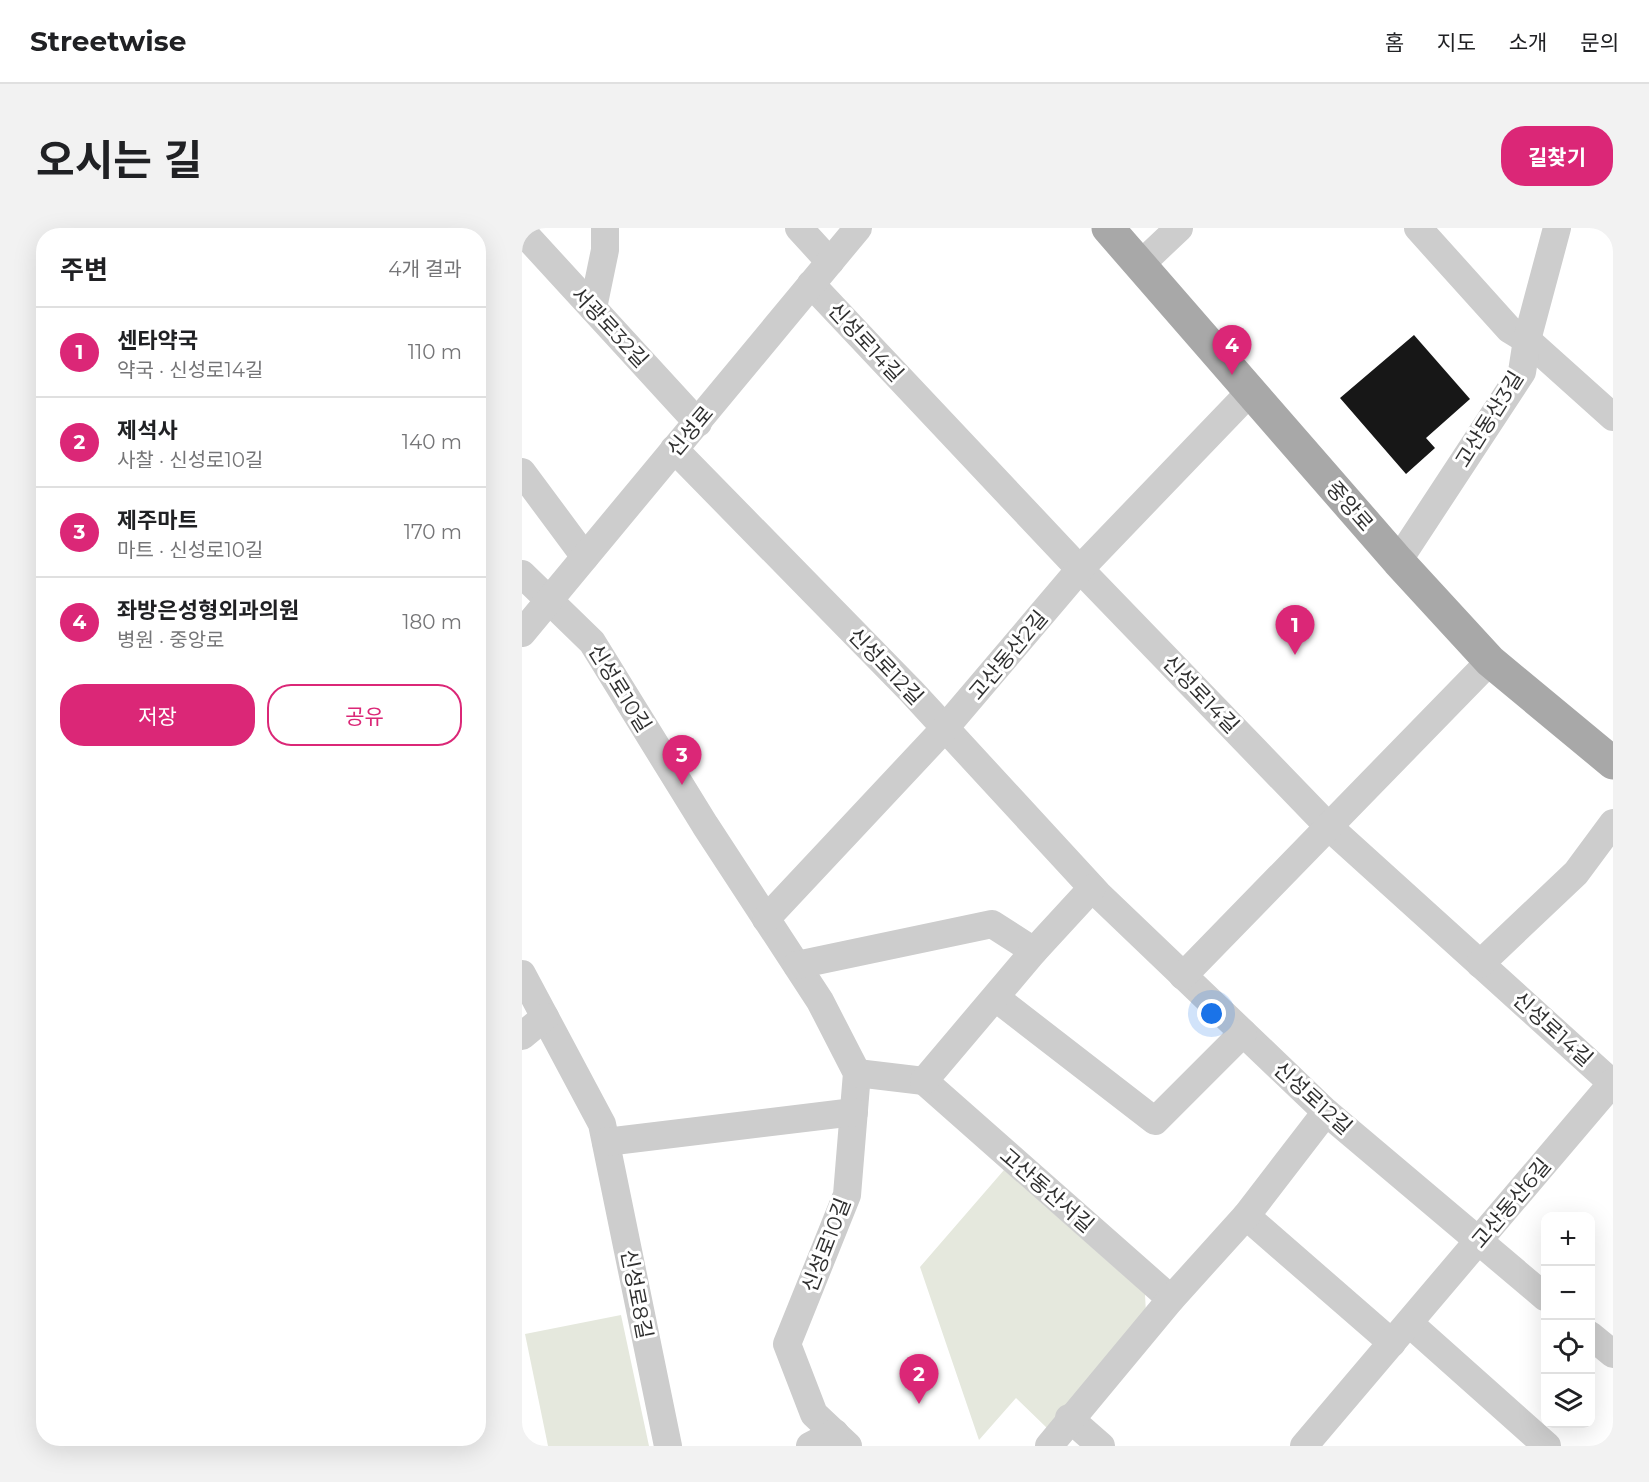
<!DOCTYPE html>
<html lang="ko">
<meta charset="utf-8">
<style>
body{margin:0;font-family:Montserrat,"Noto Sans KR",sans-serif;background:#f2f2f2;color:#202124}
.controls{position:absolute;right:18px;bottom:18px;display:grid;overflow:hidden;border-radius:12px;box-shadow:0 6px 24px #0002}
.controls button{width:54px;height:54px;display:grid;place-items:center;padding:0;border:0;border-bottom:2px solid #e0e0e0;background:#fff;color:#202124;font:30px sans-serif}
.you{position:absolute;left:690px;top:786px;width:21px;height:21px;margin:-15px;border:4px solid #fff;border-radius:50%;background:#1a73e8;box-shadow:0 0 0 9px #1a73e833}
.badge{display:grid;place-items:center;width:39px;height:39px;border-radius:50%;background:#db2777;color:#fff;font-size:20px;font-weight:700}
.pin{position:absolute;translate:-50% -50px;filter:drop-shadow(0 2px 3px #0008)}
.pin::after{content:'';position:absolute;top:32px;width:21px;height:18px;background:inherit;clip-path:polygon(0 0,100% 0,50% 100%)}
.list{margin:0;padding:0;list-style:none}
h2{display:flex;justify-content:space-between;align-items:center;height:78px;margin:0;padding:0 24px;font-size:26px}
h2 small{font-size:20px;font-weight:400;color:#757577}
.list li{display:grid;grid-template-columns:39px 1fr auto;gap:18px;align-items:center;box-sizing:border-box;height:90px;padding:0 24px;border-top:2px solid #e0e0e0}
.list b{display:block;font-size:22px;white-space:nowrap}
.list p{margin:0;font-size:20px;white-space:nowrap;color:#757577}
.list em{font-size:20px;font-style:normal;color:#757577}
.actions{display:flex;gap:12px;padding:18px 24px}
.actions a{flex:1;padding:14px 0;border:2px solid #db2777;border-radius:24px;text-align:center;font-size:21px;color:#db2777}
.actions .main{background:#db2777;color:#fff}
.icon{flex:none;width:33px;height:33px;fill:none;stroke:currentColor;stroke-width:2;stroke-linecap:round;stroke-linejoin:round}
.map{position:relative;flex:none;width:1091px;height:1218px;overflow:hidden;border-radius:24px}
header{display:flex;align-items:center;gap:36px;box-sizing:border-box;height:84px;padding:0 30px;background:#fff;border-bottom:2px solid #e0e0e0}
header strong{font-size:28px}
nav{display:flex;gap:33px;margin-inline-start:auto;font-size:21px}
.intro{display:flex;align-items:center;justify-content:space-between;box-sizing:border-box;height:144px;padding:0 36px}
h1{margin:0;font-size:42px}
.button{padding:15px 27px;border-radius:24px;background:#db2777;color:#fff;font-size:21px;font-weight:700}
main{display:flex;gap:36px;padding:0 36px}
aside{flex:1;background:#fff;border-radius:24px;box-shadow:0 6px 24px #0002}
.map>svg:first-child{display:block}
.green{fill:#e5e8dd}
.building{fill:#171717}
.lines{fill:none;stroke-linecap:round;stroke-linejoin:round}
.minor{stroke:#cdcdcd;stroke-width:28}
.major{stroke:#a8a8a8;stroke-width:33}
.labels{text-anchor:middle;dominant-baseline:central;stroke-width:6;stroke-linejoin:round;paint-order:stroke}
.street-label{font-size:21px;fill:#303030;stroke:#fff}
</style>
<header>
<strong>Streetwise</strong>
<nav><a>홈</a><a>지도</a><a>소개</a><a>문의</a></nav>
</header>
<div class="intro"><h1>오시는 길</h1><a class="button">길찾기</a></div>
<main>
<aside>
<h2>주변<small>4개 결과</small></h2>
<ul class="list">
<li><span class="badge">1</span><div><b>센타약국</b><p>약국 · 신성로14길</p></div><em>110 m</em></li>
<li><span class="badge">2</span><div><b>제석사</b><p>사찰 · 신성로10길</p></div><em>140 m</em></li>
<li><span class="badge">3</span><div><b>제주마트</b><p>마트 · 신성로10길</p></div><em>170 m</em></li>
<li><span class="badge">4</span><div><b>좌방은성형외과의원</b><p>병원 · 중앙로</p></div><em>180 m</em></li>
</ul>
<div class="actions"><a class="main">저장</a><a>공유</a></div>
</aside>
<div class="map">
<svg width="1091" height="1218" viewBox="0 0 1091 1218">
<rect width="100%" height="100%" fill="#fff"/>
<g class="green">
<path d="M482 942 623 1066 624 1086 525 1200 494 1170 457 1212 398 1039Z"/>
<path d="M99 1087 127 1218H26L3 1106Z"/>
</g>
<path class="building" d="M892 107 948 171 904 210 913 220 884 246 818 170Z"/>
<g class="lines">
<g class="minor">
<path d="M277 0 308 34"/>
<path d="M896 0 987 101 1005 112 1091 189"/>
<path d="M0 3 176 195"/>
<path d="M619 36 657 0"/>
<path d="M289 56 550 333 807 599 1090 855"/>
<path d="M71 80 83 22V0"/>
<path d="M152 221 389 463 576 666 804 884 1023 1069"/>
<path d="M0 244 63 329"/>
<path d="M876 333 1000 144 1005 112 1035 0"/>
<path d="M0 346 70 414 183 597 298 773 335 845 325 967 265 1116 292 1186 326 1218"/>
<path d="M0 405 336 0"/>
<path d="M244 691 423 500 558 341 729 163"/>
<path d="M958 736 1054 645 1091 595"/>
<path d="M275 737 470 696 512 723"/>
<path d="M0 746 80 896 146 1218"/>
<path d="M661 748 968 433"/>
<path d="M474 770 633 893 721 805"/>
<path d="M0 808 23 789"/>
<path d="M335 845 402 853"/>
<path d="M402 853 649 1071"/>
<path d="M402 853 512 723 570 660"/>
<path d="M84 914 332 884"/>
<path d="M724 988 870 1115"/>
<path d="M887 1095 1025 1218"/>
<path d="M1068 1107 1091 1126"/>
<path d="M547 1190 579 1218"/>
<path d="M288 1218 313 1205"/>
<path d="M527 1218 649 1071 724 988 804 884"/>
<path d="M782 1218 1091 854"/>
</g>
<path class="major" d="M586 0 876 333 968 433 1091 535"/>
</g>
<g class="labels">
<g class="street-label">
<text transform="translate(88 99) rotate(47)">서광로32길</text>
<text transform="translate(344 114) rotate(47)">신성로14길</text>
<text transform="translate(967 191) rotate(-58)">고산동산3길</text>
<text transform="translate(168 203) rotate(-50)">신성로</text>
<text transform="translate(828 278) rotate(49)">중앙로</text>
<text transform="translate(486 427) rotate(-50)">고산동산2길</text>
<text transform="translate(364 438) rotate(46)">신성로12길</text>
<text transform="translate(98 460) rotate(58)">신성로10길</text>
<text transform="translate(679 466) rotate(46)">신성로14길</text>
<text transform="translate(1031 801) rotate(42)">신성로14길</text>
<text transform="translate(791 870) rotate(42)">신성로12길</text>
<text transform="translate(525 962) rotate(41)">고산동산서길</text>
<text transform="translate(989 975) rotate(-50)">고산동산6길</text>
<text transform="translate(304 1017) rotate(-69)">신성로10길</text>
<text transform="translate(115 1066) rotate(79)">신성로8길</text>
</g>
</g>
</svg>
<div class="controls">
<button>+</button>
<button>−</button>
<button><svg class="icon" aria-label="locate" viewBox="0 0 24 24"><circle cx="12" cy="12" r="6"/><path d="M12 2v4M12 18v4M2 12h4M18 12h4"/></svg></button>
<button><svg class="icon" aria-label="layers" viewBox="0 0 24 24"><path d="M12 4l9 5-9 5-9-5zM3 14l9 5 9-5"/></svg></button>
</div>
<div class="you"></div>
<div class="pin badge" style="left:773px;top:427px">1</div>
<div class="pin badge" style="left:397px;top:1176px">2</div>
<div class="pin badge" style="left:160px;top:557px">3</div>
<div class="pin badge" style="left:710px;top:147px">4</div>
</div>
</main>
